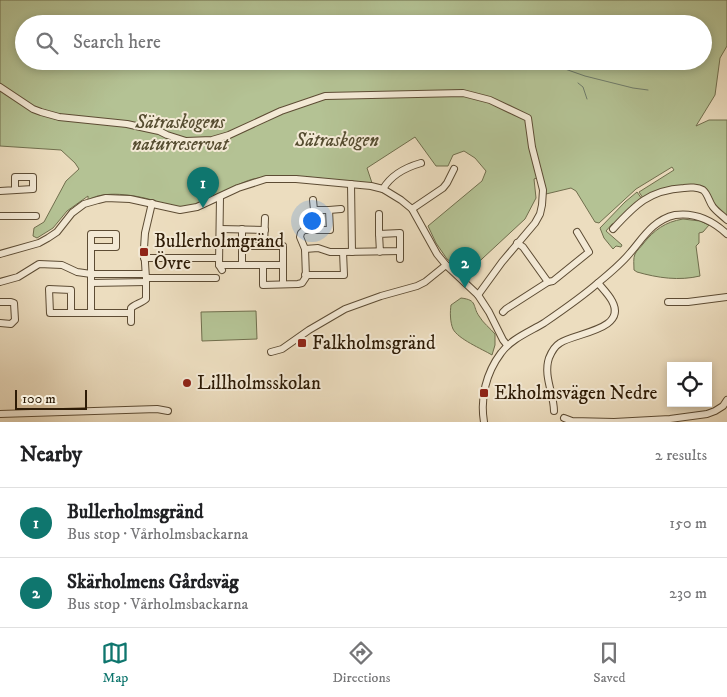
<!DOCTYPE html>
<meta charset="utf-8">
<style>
body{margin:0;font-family:"IM FELL DW Pica",serif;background:#f2f2f2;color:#202124}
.controls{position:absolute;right:15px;bottom:15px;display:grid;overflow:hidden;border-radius:0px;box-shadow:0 2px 8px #0003}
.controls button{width:45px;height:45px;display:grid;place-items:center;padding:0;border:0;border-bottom:1px solid #e0e0e0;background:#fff;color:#202124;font:25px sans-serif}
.scale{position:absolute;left:15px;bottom:12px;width:72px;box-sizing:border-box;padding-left:5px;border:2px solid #2d1b06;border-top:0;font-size:14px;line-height:18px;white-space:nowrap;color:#2d1b06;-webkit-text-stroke:4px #f3e9d5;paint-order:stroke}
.you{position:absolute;left:311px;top:220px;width:18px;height:18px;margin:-12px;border:4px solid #fff;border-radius:50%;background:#1a73e8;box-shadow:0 0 0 8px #1a73e833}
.badge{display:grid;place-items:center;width:32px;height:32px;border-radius:50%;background:#0f766e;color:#fff;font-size:16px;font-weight:700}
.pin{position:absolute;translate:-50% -41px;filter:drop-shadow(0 1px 2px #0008)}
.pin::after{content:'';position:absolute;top:26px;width:18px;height:15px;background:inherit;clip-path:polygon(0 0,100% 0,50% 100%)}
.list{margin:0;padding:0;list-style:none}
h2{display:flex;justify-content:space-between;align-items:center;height:65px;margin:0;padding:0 20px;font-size:21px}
h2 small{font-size:16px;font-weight:400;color:#757577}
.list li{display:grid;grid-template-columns:32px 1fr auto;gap:15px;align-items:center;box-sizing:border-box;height:70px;padding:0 20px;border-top:1px solid #e0e0e0}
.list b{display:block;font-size:19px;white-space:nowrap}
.list p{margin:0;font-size:16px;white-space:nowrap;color:#757577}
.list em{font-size:16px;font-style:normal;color:#757577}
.icon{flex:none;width:28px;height:28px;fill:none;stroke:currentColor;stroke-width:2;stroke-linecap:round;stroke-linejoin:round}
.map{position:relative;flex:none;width:727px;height:422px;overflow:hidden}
.search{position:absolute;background:#fff;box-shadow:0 2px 8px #0003;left:15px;right:15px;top:15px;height:55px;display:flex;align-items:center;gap:12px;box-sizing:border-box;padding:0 18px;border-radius:28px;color:#757577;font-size:19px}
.sheet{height:205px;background:#fff}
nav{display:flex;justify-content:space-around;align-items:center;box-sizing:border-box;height:70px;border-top:1px solid #e0e0e0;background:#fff;font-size:14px;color:#757577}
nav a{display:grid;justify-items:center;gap:2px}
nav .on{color:#0f766e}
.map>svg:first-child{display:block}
.green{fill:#b4c294;stroke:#706e4d;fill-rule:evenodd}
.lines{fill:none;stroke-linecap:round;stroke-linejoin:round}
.stream{stroke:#6e7c6b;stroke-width:1}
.minor-casing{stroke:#5d4c34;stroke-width:8}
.minor{stroke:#f3e9d5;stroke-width:6}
.poi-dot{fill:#8f2418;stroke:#f3e9d5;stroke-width:2}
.labels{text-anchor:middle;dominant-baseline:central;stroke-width:4;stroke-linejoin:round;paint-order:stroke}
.park-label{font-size:19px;font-style:italic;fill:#564d31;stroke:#f3e9d5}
.poi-label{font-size:19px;fill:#2d1b06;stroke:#f3e9d5;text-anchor:start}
</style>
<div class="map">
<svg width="727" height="422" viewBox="0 0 727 422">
<rect width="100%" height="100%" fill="#ecddbf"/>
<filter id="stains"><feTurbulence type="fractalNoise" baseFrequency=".004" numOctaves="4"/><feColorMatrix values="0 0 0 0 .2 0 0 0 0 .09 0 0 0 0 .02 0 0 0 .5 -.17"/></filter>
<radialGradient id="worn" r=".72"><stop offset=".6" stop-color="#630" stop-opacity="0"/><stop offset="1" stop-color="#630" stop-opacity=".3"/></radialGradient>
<g class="green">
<path d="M0 0H727V46L720 58 715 95 696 126 709 120H727V217L714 205 701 186 643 198 639 192 674 170 672 167 636 189 599 223 595 222 576 191 571 188 546 194 542 176 534 179 536 198 525 219 469 271 463 272 447 259 436 243 428 226 482 181 486 171 475 158 464 151 453 155 448 166H436L415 137 367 168 372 183C354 182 336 180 318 178 296 176 275 174 253 179 231 185 204 207 182 207 172 207 162 203 152 200 135 195 104 190 88 200V196L67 211 53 228 37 238 33 236 34 228 44 222 66 181 79 169 75 163 61 150 0 146ZM24 24H703V61H24Z"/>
<path d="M637 192 642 199 616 223 612 224 606 231 622 245 621 247 616 246 613 249 604 238 600 228 625 202Z"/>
<path d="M683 219 700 221 709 225 703 232 699 233V243L696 246 700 276C679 281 658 278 637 272L634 270C634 265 633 258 635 254 637 250 641 247 643 244 654 230 665 222 683 219Z"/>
<path d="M461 298C478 300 472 306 479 316 483 323 490 328 495 334V345L492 355C482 349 458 339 453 329 450 322 450 312 451 305Z"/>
<path d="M256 311 257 339 202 341 201 312Z"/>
</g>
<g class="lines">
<g class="stream">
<path d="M453 61 487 69 530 64H546L565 69 585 76 633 88 648 90"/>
<path d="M578 83 583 87 587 99"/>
</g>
<g class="minor-casing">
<g id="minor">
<path d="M0 87 33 109 41 112 59 117 127 124 145 128 159 131 167 135 186 141 212 140 229 135 281 111 325 96 463 93 490 100 528 118 532 147 543 190 542 205 540 214 535 223 502 262 478 295"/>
<path d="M351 184 352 252"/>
<path d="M383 189C391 175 407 167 421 163"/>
<path d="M0 191 33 189V177H15V190"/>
<path d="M220 197 219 265 222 270"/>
<path d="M313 200 314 210"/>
<path d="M412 209 443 188 447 183 454 169"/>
<path d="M329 210 341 209"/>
<path d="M379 214V234"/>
<path d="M0 216H36"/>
<path d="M220 229 265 230"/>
<path d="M613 229C635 205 649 190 684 188 689 187 698 187 703 190 708 194 709 202 713 207 717 212 723 216 727 220"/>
<path d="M517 243 523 247 548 282"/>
<path d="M242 246H283V284"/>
<path d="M264 246 265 218"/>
<path d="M91 247H116V234H91V313H131V308C135 304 142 303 146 299V279L147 278H216"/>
<path d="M305 249 318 248 330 252H343L400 251V233L379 234 380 252"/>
<path d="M400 251V259"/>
<path d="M0 254 39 243 48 238 57 232 72 213 84 204 98 200 106 198 130 199 180 210 197 207 238 188 266 179H296L371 186 383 189 401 200 412 209 437 254 446 265 478 295 489 312 503 340 507 345"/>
<path d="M144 258H219"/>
<path d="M242 264V229"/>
<path d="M219 265H283"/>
<path d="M263 265V285L298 284 302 283 306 277 305 249 300 237 301 233 304 230H330L329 210H314L313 230"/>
<path d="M305 275H344L343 252"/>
<path d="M146 278 144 248 145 233 152 203"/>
<path d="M0 282 18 277 39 264 62 265 77 272 91 274H145"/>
<path d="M91 283 146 282"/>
<path d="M0 302H11L14 303 15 320 11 324 0 323"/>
<path d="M668 302H688L727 297"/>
<path d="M503 312 506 309 548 282 553 281 589 252 577 232"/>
<path d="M71 313V290L49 289 50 313H91"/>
<path d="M131 313V322"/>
<path d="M271 352 282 349 309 330 345 309 381 296 417 286 425 282 446 265"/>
<path d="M554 411C554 394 543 376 549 358 551 353 555 346 560 343 574 333 628 330 612 301 609 295 603 289 598 283"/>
<path d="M0 414 157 409 168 411"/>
<path d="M564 418 572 421 614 422 670 419 707 414 715 411 723 406 727 400"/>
<path d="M484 422C480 398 486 373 501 353 511 339 529 332 544 323 563 310 582 297 599 282 610 273 621 264 630 253 643 238 653 220 675 215 696 212 713 221 727 234"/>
</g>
</g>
<use href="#minor" class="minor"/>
</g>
<g class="poi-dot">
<rect x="139" y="247" width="10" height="10" rx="2.5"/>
<rect x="297" y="338" width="10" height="10" rx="2.5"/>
<circle cx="187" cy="383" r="5"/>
<rect x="479" y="388" width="10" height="10" rx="2.5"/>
</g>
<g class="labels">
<g class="park-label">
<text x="180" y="122">Sätraskogens<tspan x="180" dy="22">naturreservat</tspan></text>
<text x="337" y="140">Sätraskogen</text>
</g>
<g class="poi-label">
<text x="154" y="241">Bullerholmgränd<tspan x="154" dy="22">Övre</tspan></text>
<text x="312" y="343">Falkholmsgränd</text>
<text x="197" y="383">Lillholmsskolan</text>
<text x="494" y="393">Ekholmsvägen Nedre</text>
</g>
</g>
<rect width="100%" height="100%" filter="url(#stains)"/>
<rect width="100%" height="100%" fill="url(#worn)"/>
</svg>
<div class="controls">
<button><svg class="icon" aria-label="locate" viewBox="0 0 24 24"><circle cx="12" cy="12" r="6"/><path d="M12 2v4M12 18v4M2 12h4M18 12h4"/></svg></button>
</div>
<div class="scale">100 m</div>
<div class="you"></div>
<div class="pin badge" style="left:203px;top:208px">1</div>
<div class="pin badge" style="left:465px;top:288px">2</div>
<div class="search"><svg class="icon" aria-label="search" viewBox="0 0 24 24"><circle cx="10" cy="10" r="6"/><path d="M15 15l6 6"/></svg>Search here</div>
</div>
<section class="sheet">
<h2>Nearby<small>2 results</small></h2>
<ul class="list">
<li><span class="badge">1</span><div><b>Bullerholmsgränd</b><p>Bus stop · Vårholmsbackarna</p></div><em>150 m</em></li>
<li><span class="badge">2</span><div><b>Skärholmens Gårdsväg</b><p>Bus stop · Vårholmsbackarna</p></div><em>230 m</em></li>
</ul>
</section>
<nav>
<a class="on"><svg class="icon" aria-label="map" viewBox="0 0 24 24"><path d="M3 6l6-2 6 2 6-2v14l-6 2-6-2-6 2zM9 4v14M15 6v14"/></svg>Map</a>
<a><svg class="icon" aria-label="directions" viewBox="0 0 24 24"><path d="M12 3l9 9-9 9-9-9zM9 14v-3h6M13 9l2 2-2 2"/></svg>Directions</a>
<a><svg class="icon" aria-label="saved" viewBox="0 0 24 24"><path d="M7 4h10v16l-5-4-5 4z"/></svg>Saved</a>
</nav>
